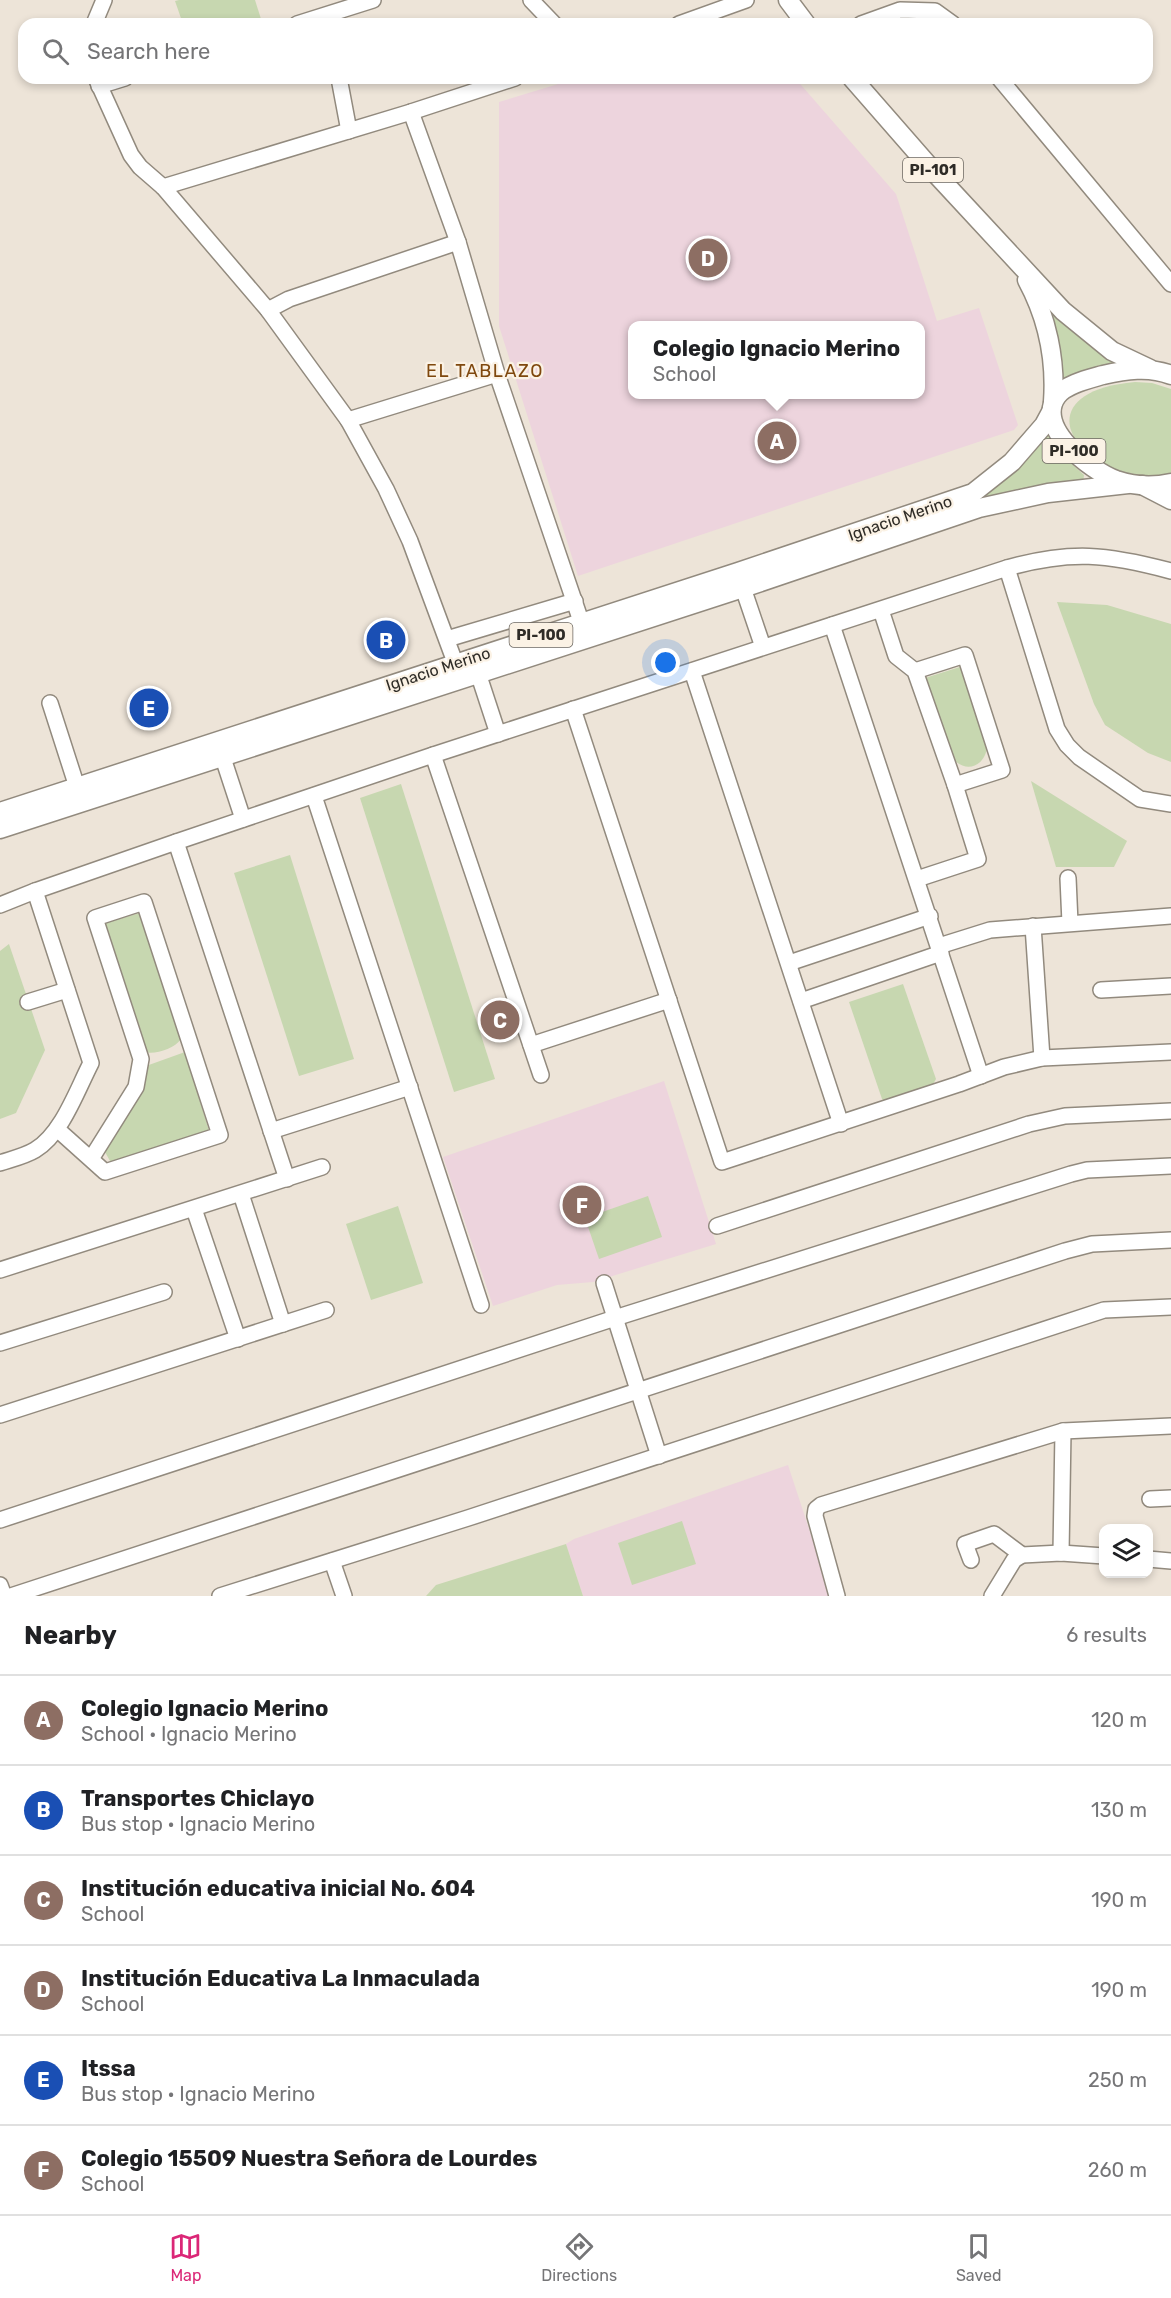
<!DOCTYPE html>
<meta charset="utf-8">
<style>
body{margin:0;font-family:Rubik,sans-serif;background:#f6f6f6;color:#202124}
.controls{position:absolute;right:18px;bottom:18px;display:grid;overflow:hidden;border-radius:12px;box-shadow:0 3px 9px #0003}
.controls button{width:54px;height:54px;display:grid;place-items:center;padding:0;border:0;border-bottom:2px solid #e0e0e0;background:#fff;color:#202124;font:30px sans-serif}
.you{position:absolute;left:666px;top:663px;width:21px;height:21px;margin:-15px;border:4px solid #fff;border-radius:50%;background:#1a73e8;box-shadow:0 0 0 9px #1a73e833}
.badge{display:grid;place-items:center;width:39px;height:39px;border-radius:50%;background:#db2777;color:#fff;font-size:20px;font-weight:700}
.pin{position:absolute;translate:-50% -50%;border:3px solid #fff;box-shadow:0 2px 6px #0006}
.popup{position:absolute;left:628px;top:321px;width:297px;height:78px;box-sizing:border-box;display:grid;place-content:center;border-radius:12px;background:#fff;filter:drop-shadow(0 2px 4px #0005);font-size:20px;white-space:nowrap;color:#757577}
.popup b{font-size:22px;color:#202124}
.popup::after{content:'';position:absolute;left:50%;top:100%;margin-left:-12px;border:12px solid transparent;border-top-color:#fff}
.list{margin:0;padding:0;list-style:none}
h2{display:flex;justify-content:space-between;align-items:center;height:78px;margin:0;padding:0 24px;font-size:26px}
h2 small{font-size:20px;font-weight:400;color:#757577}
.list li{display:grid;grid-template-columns:39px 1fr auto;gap:18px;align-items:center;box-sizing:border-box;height:90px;padding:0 24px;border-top:2px solid #e0e0e0}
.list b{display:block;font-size:22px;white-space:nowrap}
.list p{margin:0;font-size:20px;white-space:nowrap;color:#757577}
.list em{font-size:20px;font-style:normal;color:#757577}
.icon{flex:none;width:33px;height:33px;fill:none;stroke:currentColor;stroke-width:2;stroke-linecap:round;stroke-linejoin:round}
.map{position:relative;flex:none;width:1171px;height:1596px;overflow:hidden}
.search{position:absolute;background:#fff;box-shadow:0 3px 9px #0003;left:18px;right:18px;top:18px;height:66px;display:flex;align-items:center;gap:15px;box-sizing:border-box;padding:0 21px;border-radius:18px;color:#757577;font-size:22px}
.sheet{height:618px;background:#fff}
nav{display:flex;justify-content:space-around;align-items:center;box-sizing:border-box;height:84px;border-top:2px solid #e0e0e0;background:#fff;font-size:16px;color:#757577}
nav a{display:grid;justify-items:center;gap:3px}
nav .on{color:#db2777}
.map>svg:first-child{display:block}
.education{fill:#edd4dd;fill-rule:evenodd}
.green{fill:#c7d7b0}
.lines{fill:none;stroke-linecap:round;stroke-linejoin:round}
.minor-casing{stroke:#928a7e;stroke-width:18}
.major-casing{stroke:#928a7e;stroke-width:21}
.minor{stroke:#fff;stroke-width:15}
.major{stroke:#fff;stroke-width:18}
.labels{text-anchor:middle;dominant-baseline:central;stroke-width:4.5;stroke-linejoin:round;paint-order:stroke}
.shield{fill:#fbf2e5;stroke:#6c6760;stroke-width:1.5}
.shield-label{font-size:15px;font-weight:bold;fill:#2f2c27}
.street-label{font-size:16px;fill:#2f2c27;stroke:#fbf2e5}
.neighbourhood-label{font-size:18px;letter-spacing:1.5px;fill:#7f480e;stroke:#fbf2e5}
</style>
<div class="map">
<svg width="1171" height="1596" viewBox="0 0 1171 1596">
<rect width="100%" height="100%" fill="#ede4d8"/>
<g class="education">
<path d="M578 78H795L896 194 937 321 979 308 1018 425 1014 430 578 576 499 326V102ZM633 326H921V394H633Z"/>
<path d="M664 1081 716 1244 593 1282 557 1285 493 1306 443 1157Z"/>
<path d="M788 1465 831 1596H583L566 1544 574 1539Z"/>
</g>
<g class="green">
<path d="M179 0H255L261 19 246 24H183L175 1Z"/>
<path d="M1047 301 1115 358 1117 364 1064 382 1062 379Z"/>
<path d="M1135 382 1152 383 1171 389V475C1084 488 1012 393 1135 382Z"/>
<path d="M1048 431 1071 463 1084 475 1083 484 981 502 979 497C1008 482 1027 455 1048 431Z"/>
<path d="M1057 602 1107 605 1171 624V762L1148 753 1105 725 1094 704Z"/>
<path d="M963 666 987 749C983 767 966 773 953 759L925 678Z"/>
<path d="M1031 781 1127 841 1114 867H1056Z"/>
<path d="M401 784 495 1079 454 1092 360 798Z"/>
<path d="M290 855 354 1059 299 1076 234 873Z"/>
<path d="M140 913 181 1039C174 1049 155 1055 144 1052L141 1031 105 923Z"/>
<path d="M9 944 45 1050 16 1113 0 1119V951Z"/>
<path d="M903 984 936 1079 931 1088 888 1103 882 1099 849 1002Z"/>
<path d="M185 1052 209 1131 114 1161H110L105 1152 145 1085 146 1066Z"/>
<path d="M648 1196 662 1237 599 1259 585 1218Z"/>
<path d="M398 1206 423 1283 371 1300 346 1224Z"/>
<path d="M682 1521 696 1564 632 1585 618 1543Z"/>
<path d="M566 1544 583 1596H426L436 1585Z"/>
</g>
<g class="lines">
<g class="minor-casing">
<g id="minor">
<path d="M531 0 554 24"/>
<path d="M94 24 104 0"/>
<path d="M297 24 373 0"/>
<path d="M679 24 746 0"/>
<path d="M861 24 900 10 935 11 953 24"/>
<path d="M96 78 131 155 140 167 163 187 268 310 348 420 386 489 410 541 459 673"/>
<path d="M339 78 349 131"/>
<path d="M999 78 1171 284"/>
<path d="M99 86 125 78"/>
<path d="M411 112 458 242 497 374 585 633"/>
<path d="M163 187 411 112 515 78"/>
<path d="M268 310 289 299 458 242"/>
<path d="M348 420 497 374"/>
<path d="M1007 568 1057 729 1067 745 1079 757 1140 799 1171 804"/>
<path d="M743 588 763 647"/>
<path d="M881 610 896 656 915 671 955 785 978 859 917 879"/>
<path d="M832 625 981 1076"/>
<path d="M447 639 575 601"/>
<path d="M692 671 841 1124"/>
<path d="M915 671 965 655 1002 770 955 785"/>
<path d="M478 673 498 734"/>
<path d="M50 703 77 787"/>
<path d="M573 709 722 1162 959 1084 1004 1067 1042 1058 1171 1052"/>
<path d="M433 755 541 1075"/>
<path d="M223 758 243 819"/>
<path d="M314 796 481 1305"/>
<path d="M176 842 287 1179"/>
<path d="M1068 878 1070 923"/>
<path d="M0 905 35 891 176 842 433 755 1007 568C1071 550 1107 554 1171 571"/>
<path d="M1033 926 1042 1058"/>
<path d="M939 946 990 930 1171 916"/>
<path d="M789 963 930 916"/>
<path d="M1101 990 1171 986"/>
<path d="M801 1001 941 953"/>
<path d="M28 1002 67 990"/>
<path d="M531 1045 669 1000"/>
<path d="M57 1129 105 1172 220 1135 144 902 95 918 141 1059 136 1087 91 1159"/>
<path d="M271 1131 410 1087"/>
<path d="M0 1163C12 1159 25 1156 35 1150 62 1134 77 1090 91 1063L35 891"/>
<path d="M241 1194 283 1324"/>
<path d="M194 1209 238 1339"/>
<path d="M717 1226 1029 1124 1065 1116 1171 1111"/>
<path d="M0 1270 322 1167"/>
<path d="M604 1283 659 1456"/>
<path d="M0 1343 164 1292"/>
<path d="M0 1415 326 1310"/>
<path d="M1150 1499 1171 1498"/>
<path d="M0 1520 615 1318 1071 1174 1087 1170 1171 1166"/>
<path d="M1061 1553 1063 1431"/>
<path d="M1148 1559 1171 1561"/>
<path d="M971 1560 965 1544 994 1534 1022 1555 1061 1553 1104 1556"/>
<path d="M332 1561 344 1596"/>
<path d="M0 1585 4 1596"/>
<path d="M11 1596 1065 1251 1092 1244 1171 1240"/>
<path d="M220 1596 468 1518 1104 1310 1171 1307"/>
<path d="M837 1596 815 1516 816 1509 821 1505 1063 1431 1171 1426"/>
<path d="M992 1596 1014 1560 1022 1555"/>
</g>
</g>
<g class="major-casing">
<g id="major">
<path d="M788 0 806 24"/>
<path d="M852 78 935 173 1063 311 1112 351 1150 369"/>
<path d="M1027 280C1047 317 1056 360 1053 402"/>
<path d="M1171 375C1149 366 1125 370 1103 375 1089 379 1066 384 1057 396 1034 427 1091 471 1116 480 1134 486 1153 487 1171 483"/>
<path d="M1142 485 1171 500"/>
<path d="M0 812 738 572 973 493 1012 462 1044 425 1051 412"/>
<path d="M0 829 743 588 979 508 1048 493 1128 484"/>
</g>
</g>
<use href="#minor" class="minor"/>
<use href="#major" class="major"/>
</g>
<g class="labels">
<g class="shield">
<rect x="903" y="158" width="60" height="24" rx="4.5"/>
<rect x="1042.5" y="439" width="63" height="24" rx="4.5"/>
<rect x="509.5" y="623" width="63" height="24" rx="4.5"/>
</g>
<g class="shield-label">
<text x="933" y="170">PI-101</text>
<text x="1074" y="451">PI-100</text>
<text x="541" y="635">PI-100</text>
</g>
<g class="street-label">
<text transform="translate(900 518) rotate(-19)">Ignacio Merino</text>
<text transform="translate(438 669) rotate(-18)">Ignacio Merino</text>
</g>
<g class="neighbourhood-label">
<text x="485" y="371">EL TABLAZO</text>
</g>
</g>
</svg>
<div class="controls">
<button><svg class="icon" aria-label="layers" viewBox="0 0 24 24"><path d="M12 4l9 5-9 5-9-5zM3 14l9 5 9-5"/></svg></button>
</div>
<div class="you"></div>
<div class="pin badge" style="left:777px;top:441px;background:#8d6e63">A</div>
<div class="popup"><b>Colegio Ignacio Merino</b>School</div>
<div class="pin badge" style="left:386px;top:640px;background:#1a4fb4">B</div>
<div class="pin badge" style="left:500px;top:1020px;background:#8d6e63">C</div>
<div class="pin badge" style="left:708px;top:258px;background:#8d6e63">D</div>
<div class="pin badge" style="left:149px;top:708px;background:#1a4fb4">E</div>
<div class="pin badge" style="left:582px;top:1205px;background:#8d6e63">F</div>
<div class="search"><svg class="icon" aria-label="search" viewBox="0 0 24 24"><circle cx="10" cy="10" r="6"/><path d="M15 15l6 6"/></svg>Search here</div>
</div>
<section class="sheet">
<h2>Nearby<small>6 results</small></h2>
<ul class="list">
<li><span class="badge" style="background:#8d6e63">A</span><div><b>Colegio Ignacio Merino</b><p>School · Ignacio Merino</p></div><em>120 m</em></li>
<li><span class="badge" style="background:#1a4fb4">B</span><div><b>Transportes Chiclayo</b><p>Bus stop · Ignacio Merino</p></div><em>130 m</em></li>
<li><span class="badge" style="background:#8d6e63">C</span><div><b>Institución educativa inicial No. 604</b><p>School</p></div><em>190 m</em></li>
<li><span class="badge" style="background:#8d6e63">D</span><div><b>Institución Educativa La Inmaculada</b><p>School</p></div><em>190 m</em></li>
<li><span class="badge" style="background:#1a4fb4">E</span><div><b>Itssa</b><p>Bus stop · Ignacio Merino</p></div><em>250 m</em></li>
<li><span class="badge" style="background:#8d6e63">F</span><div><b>Colegio 15509 Nuestra Señora de Lourdes</b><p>School</p></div><em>260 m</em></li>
</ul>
</section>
<nav>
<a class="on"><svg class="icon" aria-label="map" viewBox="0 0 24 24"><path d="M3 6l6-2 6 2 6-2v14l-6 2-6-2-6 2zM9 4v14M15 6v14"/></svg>Map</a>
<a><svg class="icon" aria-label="directions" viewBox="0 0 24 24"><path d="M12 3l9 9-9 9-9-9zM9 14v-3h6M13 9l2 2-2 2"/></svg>Directions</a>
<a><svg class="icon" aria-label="saved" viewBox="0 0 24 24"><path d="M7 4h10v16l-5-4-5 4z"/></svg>Saved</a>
</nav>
